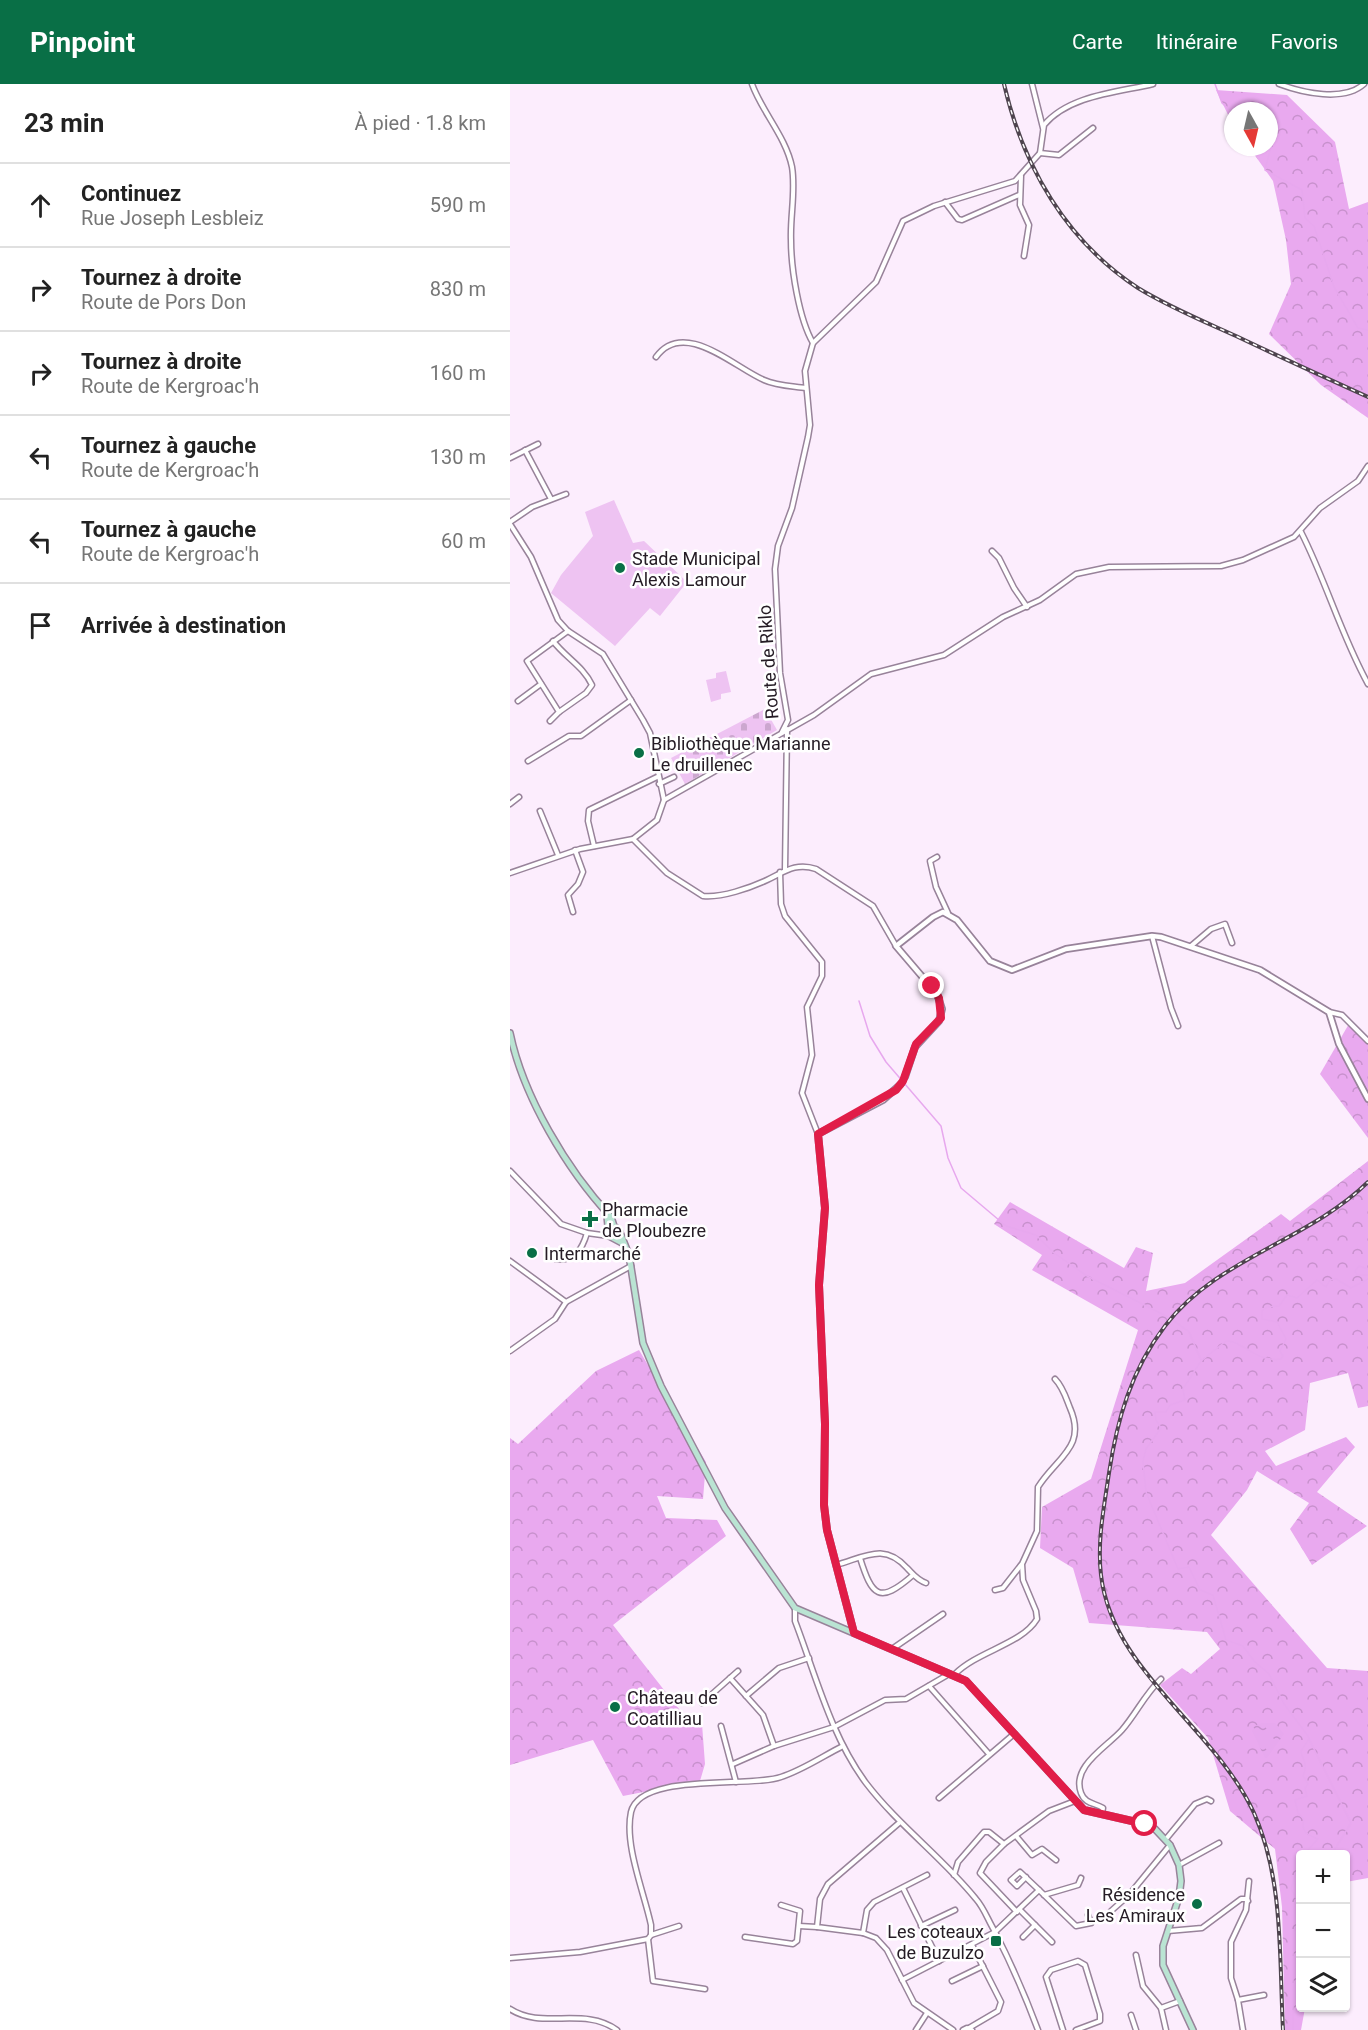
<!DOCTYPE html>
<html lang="fr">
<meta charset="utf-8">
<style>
body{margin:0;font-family:Roboto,sans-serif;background:#f2f2f2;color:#222}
.controls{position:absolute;right:18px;bottom:18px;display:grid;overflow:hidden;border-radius:6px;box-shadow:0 2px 4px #0004}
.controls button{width:54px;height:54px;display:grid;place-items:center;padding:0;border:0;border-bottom:2px solid #e0e0e0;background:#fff;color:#222;font:30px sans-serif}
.compass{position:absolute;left:714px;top:18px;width:54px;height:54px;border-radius:50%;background:#fff;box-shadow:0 2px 4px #0004;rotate:172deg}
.stop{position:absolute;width:18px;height:18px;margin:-14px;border:4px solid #e11d48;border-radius:50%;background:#fff}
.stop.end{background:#e11d48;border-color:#fff;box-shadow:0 2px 6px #0008}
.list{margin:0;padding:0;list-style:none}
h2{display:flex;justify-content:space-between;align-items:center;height:78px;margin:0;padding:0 24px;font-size:26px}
h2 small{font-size:20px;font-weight:400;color:#767676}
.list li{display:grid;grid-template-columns:39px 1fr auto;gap:18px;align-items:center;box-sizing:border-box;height:84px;padding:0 24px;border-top:2px solid #e0e0e0}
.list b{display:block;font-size:22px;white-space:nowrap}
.list p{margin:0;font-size:20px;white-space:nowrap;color:#767676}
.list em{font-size:20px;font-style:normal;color:#767676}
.icon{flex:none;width:33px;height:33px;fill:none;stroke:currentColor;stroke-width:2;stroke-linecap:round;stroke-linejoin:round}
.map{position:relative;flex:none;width:858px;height:1946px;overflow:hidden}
header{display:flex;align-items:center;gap:36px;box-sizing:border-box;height:84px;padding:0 30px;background:#096f46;color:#fff}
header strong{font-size:28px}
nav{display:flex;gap:33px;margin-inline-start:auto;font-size:21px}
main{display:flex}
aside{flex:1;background:#fff}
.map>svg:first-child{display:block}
.forest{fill:url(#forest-crowns)}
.cemetery{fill:url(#cemetery-stones)}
.pitch{fill:#eec3f2}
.water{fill:url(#water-ripples)}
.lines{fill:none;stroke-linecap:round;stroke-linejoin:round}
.stream{stroke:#e7a8ee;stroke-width:1.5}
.minor-casing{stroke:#98839a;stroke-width:7}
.tertiary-casing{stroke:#98839a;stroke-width:8}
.secondary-casing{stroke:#98839a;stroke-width:8}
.minor{stroke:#fff;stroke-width:4}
.tertiary{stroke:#fff;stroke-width:4.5}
.secondary{stroke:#bae4d3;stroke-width:5}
.rail-casing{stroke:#4e444e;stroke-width:4}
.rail{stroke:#fff;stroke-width:1.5;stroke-dasharray:4.5;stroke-linecap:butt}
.route{stroke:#e11d48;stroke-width:8}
.poi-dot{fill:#096f46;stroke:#fff;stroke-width:2}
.labels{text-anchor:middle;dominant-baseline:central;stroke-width:5;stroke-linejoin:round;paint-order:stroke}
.poi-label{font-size:18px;fill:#251c25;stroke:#fff;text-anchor:start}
.street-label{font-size:18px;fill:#251c25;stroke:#fff}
</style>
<header>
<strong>Pinpoint</strong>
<nav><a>Carte</a><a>Itinéraire</a><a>Favoris</a></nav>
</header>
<main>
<aside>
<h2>23 min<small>À pied · 1.8 km</small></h2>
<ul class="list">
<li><svg class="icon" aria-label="ahead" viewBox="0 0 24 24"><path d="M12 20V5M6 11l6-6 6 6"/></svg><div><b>Continuez</b><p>Rue Joseph Lesbleiz</p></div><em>590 m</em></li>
<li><svg class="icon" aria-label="right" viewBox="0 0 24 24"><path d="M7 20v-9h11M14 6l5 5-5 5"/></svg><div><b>Tournez à droite</b><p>Route de Pors Don</p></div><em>830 m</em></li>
<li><svg class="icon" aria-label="right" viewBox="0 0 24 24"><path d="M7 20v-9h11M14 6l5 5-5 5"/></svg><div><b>Tournez à droite</b><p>Route de Kergroac'h</p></div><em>160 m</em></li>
<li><svg class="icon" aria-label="left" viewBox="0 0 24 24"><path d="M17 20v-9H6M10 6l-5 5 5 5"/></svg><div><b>Tournez à gauche</b><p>Route de Kergroac'h</p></div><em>130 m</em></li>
<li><svg class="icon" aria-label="left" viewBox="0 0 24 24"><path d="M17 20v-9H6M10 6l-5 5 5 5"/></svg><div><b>Tournez à gauche</b><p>Route de Kergroac'h</p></div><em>60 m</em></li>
<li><svg class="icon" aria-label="arrive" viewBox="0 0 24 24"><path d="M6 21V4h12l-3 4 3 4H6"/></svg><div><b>Arrivée à destination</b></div></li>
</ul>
</aside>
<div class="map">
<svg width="858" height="1946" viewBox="0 0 858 1946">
<defs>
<pattern id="forest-crowns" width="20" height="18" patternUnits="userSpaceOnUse" patternTransform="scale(1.5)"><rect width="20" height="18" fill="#e9a9ef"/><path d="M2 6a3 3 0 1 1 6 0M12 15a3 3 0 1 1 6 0" fill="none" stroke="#c891cd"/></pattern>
<pattern id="cemetery-stones" width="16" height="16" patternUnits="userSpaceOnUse" patternTransform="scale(1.5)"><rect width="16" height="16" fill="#eec3f2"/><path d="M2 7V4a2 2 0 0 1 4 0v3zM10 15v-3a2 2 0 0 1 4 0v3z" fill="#cca7cf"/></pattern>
<pattern id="water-ripples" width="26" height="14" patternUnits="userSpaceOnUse" patternTransform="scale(1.5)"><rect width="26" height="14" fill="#e7a8ee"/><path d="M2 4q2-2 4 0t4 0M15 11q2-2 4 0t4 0" fill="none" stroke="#c690cc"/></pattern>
</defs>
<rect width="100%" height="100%" fill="#fcedfd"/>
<g class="forest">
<path d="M706 6 777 11 825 58 839 125 858 118V334L811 301 759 250 781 200 776 156 763 97 739 63H759V27H723V41Z"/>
<path d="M840 938 858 957V1054L810 990Z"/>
<path d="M858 1077V1322L848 1324 838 1289 800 1299 795 1346 755 1367 766 1382 836 1353 845 1363 807 1408 857 1442 802 1481 780 1445 799 1419 747 1387 737 1406 701 1451 817 1584 858 1587V1794L836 1798V1770H790V1924H795L791 1946H775L772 1823 765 1765 720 1727 698 1654 650 1601 672 1584 681 1590 710 1565 697 1548 579 1539 563 1484 530 1464 532 1423 581 1395 628 1246 522 1186 532 1171 484 1140 500 1118 614 1184 626 1163 643 1169 636 1207 675 1199 771 1130 780 1137Z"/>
<path d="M129 1266 196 1378 193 1415 147 1412 156 1434 207 1436 216 1452 103 1541 180 1639 192 1640 195 1680 190 1697 113 1712 83 1656 0 1681V1354L8 1360 86 1287Z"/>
</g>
<path class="cemetery" d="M255 625 267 646 175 700 161 674Z"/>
<g class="pitch">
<path d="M104 416 123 459 134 457 177 498 150 532 140 524 105 562 41 509 51 491 83 452 75 428Z"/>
<path d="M216 587 221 608 211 610V615L201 618 196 596 206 594V589Z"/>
</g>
<path class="water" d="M752 1639H765L774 1650 757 1674H755L742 1647 744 1642Z"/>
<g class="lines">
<g class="stream">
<path d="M705 0 712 19 723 29"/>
<path d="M759 48 764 50 755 86 792 106 795 134 804 142 824 203 848 244 858 246"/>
<path d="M349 917 360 952 376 978 431 1042 438 1074 451 1104 496 1142 526 1151 544 1169 577 1192 660 1234"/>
<path d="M858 1185 849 1182 845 1187 847 1191H858"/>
<path d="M663 1236 679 1248 691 1276"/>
<path d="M799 1655 841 1739 822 1770"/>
<path d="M794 1770 808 1755C799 1751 790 1749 794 1735L788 1729 785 1716 797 1712 795 1704 798 1700 793 1692C798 1680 794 1680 791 1667L799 1655 798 1652 774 1620 759 1590 744 1577 733 1562 716 1556 703 1511 690 1506 679 1483 668 1485 636 1408 633 1377 636 1365 651 1344 646 1336 645 1328H656L660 1321 675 1316 673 1305 691 1277 716 1257C730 1255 746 1279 771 1275L773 1272 770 1267 776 1255 767 1238 752 1235V1227L757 1223 769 1222 777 1211 787 1214 807 1196 816 1203 820 1196 826 1195 841 1204 858 1195"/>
<path d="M790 1786 786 1789 781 1805 790 1821"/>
<path d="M783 1946V1848L790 1837"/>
</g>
<g class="minor-casing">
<g id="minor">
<path d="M242 0C252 28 276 53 282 83 286 107 280 132 281 156 281 185 289 235 303 259"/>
<path d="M522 0 533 44"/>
<path d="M769 0C793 9 834 18 854 0"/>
<path d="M530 69 549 71 583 44"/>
<path d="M511 92 510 121 519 141 514 172"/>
<path d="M435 118 448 135 452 136 509 111"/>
<path d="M146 273C174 234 225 284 254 296 267 302 283 302 296 304"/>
<path d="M15 366 41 415"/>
<path d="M0 374 28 360"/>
<path d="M0 438 22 423 56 410"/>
<path d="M0 440 21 473 48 536 58 547 93 570 133 636 140 649 154 716 147 736 123 755 70 765 0 789"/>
<path d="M791 448C816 497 831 551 858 600"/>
<path d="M482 467 489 474 504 504 517 523"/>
<path d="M43 557C56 574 73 582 82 601L76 609 49 628"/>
<path d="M8 617 31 600"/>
<path d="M40 637 49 628 17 577 58 547"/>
<path d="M272 648 278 636 270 589 265 485 268 462 282 424 298 353 300 341 295 287 303 259 366 198 393 137 424 122 505 97 530 69 534 41C559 11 609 8 643 0"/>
<path d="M18 677 59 652H71L121 616"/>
<path d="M149 700 164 693"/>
<path d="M154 716 304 631 361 590 434 571 493 533 530 516 566 490 599 483 711 482 733 476 784 453 810 424 848 397 858 382"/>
<path d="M0 720 9 713"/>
<path d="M30 727 48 771"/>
<path d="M123 755 157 789 193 812C211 814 240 804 257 796 274 788 286 778 306 785L363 822 386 862"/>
<path d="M84 762 78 737 79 726 147 693"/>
<path d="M427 773 420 777 426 803 438 829"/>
<path d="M275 786 277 645"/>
<path d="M270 788 271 820 275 832 312 878V892L297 923 302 971 292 1009 308 1050"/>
<path d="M63 828 58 811 68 800 73 788 65 766"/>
<path d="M642 852 661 924 668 942"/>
<path d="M681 862 701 845 715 840 722 859"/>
<path d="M819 928 832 931 858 957"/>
<path d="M0 1087 51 1140 77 1149 99 1152"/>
<path d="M46 1175C65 1177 72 1166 77 1149"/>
<path d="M0 1177 56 1218"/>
<path d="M0 1267 45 1235 56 1218 121 1182"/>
<path d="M350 1474C362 1512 369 1521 403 1491"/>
<path d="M326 1481C355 1473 374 1458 397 1484 403 1490 407 1496 416 1499"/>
<path d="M485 1506 493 1504 511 1481"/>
<path d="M285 1524V1537C306 1592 321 1652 356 1699 389 1742 432 1773 466 1815 474 1824 478 1836 484 1846 501 1879 515 1911 528 1946"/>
<path d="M382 1565 433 1530"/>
<path d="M445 1590C468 1567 512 1560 527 1535L526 1527 513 1496 512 1480 527 1447 528 1403C547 1373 577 1363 560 1324 556 1314 553 1303 545 1295"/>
<path d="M220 1594 253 1631 264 1662"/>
<path d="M419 1602 479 1670"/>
<path d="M236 1612 269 1584 299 1574"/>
<path d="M192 1619 228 1587"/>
<path d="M211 1642 226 1698"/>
<path d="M223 1680 264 1662 324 1643 375 1616 396 1615 439 1590"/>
<path d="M429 1714 504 1650"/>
<path d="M592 1730 593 1724C585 1719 575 1720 571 1709 561 1682 597 1663 612 1646 626 1630 635 1610 651 1595"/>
<path d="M389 1739 318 1800 310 1815 307 1843 353 1849 366 1854 377 1866 404 1919 443 1946"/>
<path d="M506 1752 522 1771 532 1765 546 1776"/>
<path d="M656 1755 685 1720 697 1715 701 1717"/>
<path d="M494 1760 476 1778 470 1789 507 1828"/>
<path d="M669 1781 709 1759"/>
<path d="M444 1791 448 1778 474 1748H479L494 1760 539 1727 565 1717"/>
<path d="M516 1793 507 1802 501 1796 510 1788 529 1806"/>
<path d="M393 1804 429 1877"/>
<path d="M534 1811 568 1801 571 1794"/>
<path d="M510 1826 542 1858"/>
<path d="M601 1827 619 1811 660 1761"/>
<path d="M289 1842 307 1843"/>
<path d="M411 1842 445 1826"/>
<path d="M658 1847 692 1844 731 1815H737L738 1817"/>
<path d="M353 1849 357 1826 364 1818 417 1791"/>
<path d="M141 1851 169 1842"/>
<path d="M235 1853 283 1860 287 1857 290 1827 271 1821"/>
<path d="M513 1853 525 1841"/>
<path d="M138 1855 143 1897 195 1905"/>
<path d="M626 1871 633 1902 651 1924"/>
<path d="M0 1874 70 1868 138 1855 141 1851V1841C134 1808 114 1761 121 1728 130 1688 240 1704 271 1693 293 1686 313 1672 333 1662"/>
<path d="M392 1896 485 1848 529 1806 566 1842 581 1839 578 1831"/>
<path d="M442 1897 473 1882"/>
<path d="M728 1916 721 1894V1858L736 1826 739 1797"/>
<path d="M0 1925C32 1946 74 1922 107 1946"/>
<path d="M621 1931 626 1946"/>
<path d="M459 1944 488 1927 491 1918 462 1861"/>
<path d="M406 1946 417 1929"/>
<path d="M453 1946 457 1944 462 1946"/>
<path d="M553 1946 536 1893 541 1886 568 1877 575 1881 590 1930V1937L566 1946"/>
<path d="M656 1946 651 1924 670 1917"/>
<path d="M733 1946 728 1916 754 1911"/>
</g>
</g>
<g class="tertiary-casing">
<g id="tertiary">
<path d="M395 993 405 963 429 937 432 925 427 910 386 862 423 833 433 828 447 836 480 877 502 886 556 865 642 852 651 853 750 886 819 928 829 960 858 1015"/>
<path d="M344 1549 317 1446 314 1421 315 1340 309 1201 315 1124 308 1050 373 1016 391 1000"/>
</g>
</g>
<g class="secondary-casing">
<g id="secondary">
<path d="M0 949C13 1012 57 1086 101 1133L104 1142 109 1146 119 1171 133 1259 151 1302 215 1424 285 1524 456 1597 574 1726 635 1740 645 1745 660 1761 669 1781 671 1797 669 1813 653 1862V1881L683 1946"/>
<path d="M97 1132 99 1152 114 1160"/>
</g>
</g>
<use href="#minor" class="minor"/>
<use href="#tertiary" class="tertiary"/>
<use href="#secondary" class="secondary"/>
<g class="rail-casing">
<g id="rail">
<path d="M494 0C513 82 556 157 628 204 659 223 693 237 726 252 770 273 814 293 858 313"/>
<path d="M773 1946C769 1873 774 1797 744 1729 705 1644 602 1587 591 1491 587 1457 594 1423 599 1389 607 1336 621 1286 655 1242 707 1174 798 1157 858 1098"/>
</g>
</g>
<use href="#rail" class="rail"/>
</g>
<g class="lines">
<path class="route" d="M422 902 429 914 431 934 406 960 393 997 386 1006 308 1050 315 1124 309 1201 315 1340 314 1421 317 1446 344 1549 456 1597 574 1726 635 1740"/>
</g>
<g class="poi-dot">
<circle cx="110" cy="484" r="6"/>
<circle cx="129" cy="669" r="6"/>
<path d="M77 1126h6v6h6v6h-6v6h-6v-6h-6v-6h6z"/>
<circle cx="22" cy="1169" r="6"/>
<circle cx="105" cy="1623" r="6"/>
<circle cx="687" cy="1820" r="6"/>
<rect x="480" y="1851" width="12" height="12" rx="3"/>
</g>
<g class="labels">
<g class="poi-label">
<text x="122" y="474">Stade Municipal<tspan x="122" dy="21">Alexis Lamour</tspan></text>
<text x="141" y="659">Bibliothèque Marianne<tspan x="141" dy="21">Le druillenec</tspan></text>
<text x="92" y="1125">Pharmacie<tspan x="92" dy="21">de Ploubezre</tspan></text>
<text x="34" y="1169">Intermarché</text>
<text x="117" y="1613">Château de<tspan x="117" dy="21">Coatilliau</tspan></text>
<text x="675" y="1810" text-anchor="end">Résidence<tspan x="675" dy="21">Les Amiraux</tspan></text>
<text x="474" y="1847" text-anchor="end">Les coteaux<tspan x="474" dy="21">de Buzulzo</tspan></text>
</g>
<g class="street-label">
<text transform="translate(258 578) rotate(-94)">Route de Riklo</text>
</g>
</g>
</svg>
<div class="controls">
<button>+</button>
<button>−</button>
<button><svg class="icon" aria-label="layers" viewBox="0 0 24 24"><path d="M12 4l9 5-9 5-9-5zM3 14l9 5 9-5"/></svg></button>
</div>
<svg class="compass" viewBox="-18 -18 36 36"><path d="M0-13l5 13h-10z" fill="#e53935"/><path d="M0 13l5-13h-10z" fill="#767676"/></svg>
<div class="stop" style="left:635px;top:1740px"></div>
<div class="stop end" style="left:422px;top:902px"></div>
</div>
</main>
